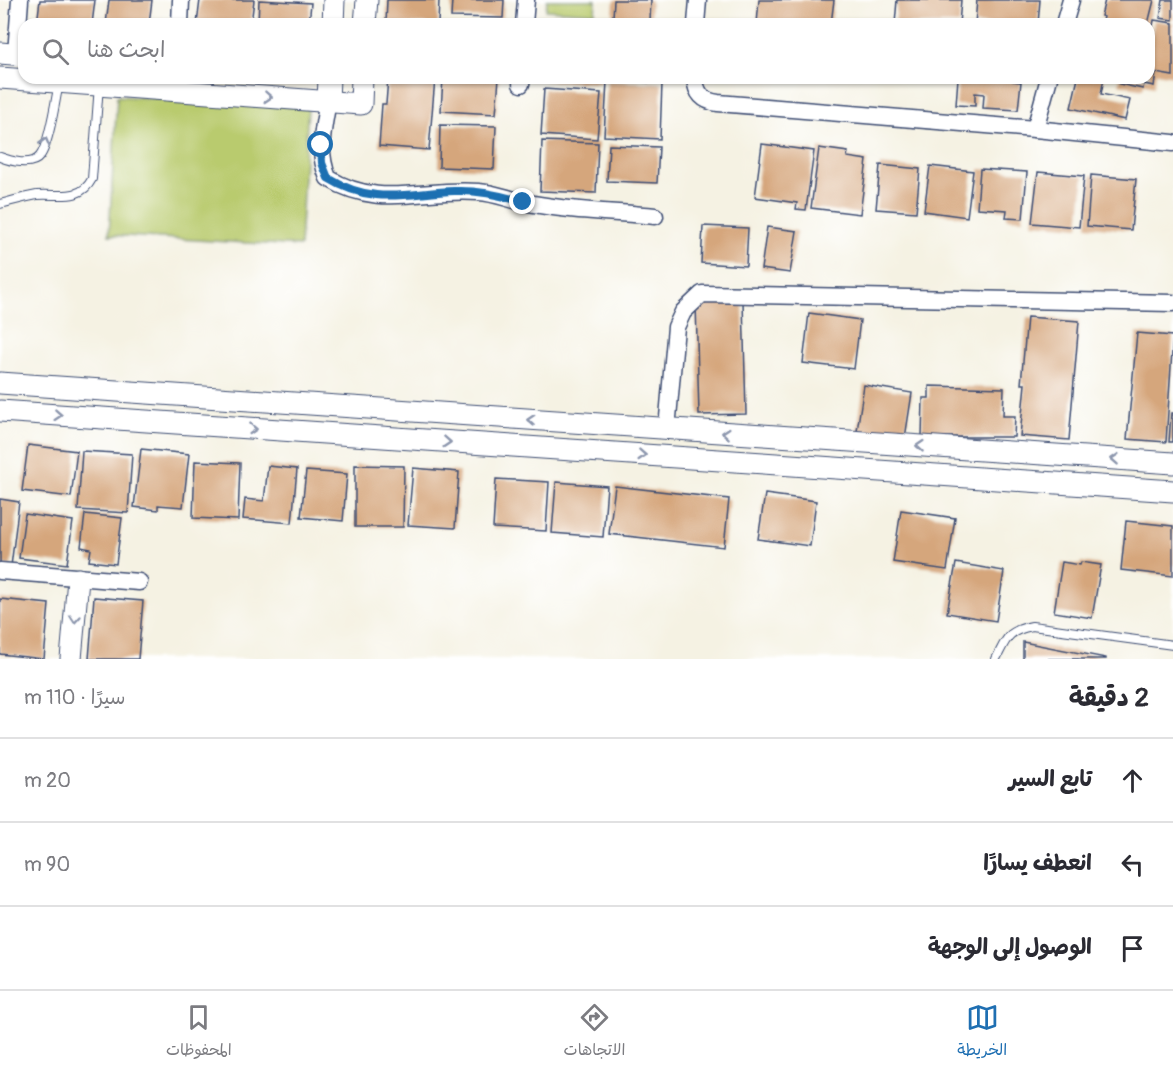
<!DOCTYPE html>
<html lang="ar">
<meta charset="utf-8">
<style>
body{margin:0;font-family:Pangolin,"Playpen Sans Arabic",sans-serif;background:#f2f2f3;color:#2b2b33;direction:rtl}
.stop{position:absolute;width:18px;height:18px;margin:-14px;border:4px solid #1f6fb2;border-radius:50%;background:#fff}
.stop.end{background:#1f6fb2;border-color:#fff;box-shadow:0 2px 6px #0008}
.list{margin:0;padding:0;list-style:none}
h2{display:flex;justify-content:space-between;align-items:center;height:78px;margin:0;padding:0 24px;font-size:26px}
h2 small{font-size:20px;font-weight:400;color:#7c7c81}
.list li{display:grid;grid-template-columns:39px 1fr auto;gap:18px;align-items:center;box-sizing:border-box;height:84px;padding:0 24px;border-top:2px solid #e1e1e2}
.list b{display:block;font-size:22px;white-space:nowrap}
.list em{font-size:20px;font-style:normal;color:#7c7c81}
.icon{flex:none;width:33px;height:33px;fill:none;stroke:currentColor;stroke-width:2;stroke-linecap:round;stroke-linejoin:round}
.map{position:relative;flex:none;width:1173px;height:659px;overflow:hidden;direction:ltr}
.search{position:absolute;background:#fff;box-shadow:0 2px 4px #0004;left:18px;right:18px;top:18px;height:66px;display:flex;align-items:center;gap:15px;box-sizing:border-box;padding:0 21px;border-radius:18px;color:#7c7c81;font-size:22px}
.sheet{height:330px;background:#fff}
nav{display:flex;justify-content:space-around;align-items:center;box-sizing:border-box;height:84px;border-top:2px solid #e1e1e2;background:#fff;font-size:16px;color:#7c7c81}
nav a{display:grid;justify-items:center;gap:3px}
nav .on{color:#1f6fb2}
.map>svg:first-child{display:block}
.green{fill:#b9cb6e;stroke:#6a7d66;stroke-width:1.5}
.building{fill:#d5a67b}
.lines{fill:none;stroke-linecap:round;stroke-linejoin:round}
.service-casing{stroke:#3c4c72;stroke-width:10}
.minor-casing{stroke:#3c4c72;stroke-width:19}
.tertiary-casing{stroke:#3c4c72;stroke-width:23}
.service{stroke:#fff;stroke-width:8}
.minor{stroke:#fff;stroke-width:16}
.tertiary{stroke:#fff;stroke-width:21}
.oneway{stroke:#8d97ae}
.route{stroke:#1f6fb2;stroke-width:8}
</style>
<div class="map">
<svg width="1173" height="659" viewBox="0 0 1173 659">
<rect width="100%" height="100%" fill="#fff"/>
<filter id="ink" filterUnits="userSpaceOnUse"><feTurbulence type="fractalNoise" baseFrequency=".0167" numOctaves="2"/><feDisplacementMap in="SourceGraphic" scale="12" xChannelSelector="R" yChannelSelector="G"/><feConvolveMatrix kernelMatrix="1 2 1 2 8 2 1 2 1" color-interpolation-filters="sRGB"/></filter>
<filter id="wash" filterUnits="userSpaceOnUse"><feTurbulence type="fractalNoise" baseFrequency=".008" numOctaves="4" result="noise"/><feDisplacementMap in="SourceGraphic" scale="24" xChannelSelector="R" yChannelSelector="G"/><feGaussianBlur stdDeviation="1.35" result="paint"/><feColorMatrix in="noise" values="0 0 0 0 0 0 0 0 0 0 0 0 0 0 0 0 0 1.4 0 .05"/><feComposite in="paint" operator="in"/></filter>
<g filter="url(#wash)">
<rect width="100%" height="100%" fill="#f5f2e3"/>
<g class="green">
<path d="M547 0H596L595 13 546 10Z"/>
<path d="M117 96 308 107 300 246 109 235Z"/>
</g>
<g id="blocks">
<g class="building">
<path d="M40 0H95L92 24H37Z"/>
<path d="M109 0H152L149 24H106Z"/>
<path d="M200 0H254L251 24H197Z"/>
<path d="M259 0 311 3 309 24H258Z"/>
<path d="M387 0H439L438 24H386Z"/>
<path d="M452 0H504L503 18 451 17Z"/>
<path d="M614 0H651L650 21 613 18Z"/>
<path d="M759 0H834L831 24H757Z"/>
<path d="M897 0H961L959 24H895Z"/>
<path d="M977 0H1040L1038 24H975Z"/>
<path d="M1105 0H1154L1148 24H1102L1104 17 1101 16Z"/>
<path d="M1163 0H1173V20L1160 18Z"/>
<path d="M1154 20 1173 23V76L1156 73 1154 86 1144 84 1143 89 1119 84 1120 78H1149V48Z"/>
<path d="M547 21 568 22V24H547Z"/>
<path d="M388 78H435L429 150 379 146 382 104H386Z"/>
<path d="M443 78H499L496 114 441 111Z"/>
<path d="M545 78H600V83L545 81Z"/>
<path d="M958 78H1013V81L1021 82 1018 110 983 108 984 94 975 93V106L956 105Z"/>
<path d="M1078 78H1104L1101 94 1130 100 1125 120 1071 108Z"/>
<path d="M607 81 662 83 660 139 604 136Z"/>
<path d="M544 89 601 93 597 139 541 135Z"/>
<path d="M440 125 496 126 494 169 439 167Z"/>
<path d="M542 141 598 143 596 193 540 191Z"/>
<path d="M762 144 814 151 806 210 796 209 797 203 755 197Z"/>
<path d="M609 145 659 147 657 183 607 181Z"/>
<path d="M819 148 848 152 847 157 867 160 860 214 811 208Z"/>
<path d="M880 165 920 169 916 212 876 209Z"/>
<path d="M930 166 973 171 967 217 924 211Z"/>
<path d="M980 169 1027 172 1023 219 1006 218 1007 210 977 208Z"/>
<path d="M1038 172 1084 176 1079 227 1032 223Z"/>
<path d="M1091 175 1136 179 1131 230 1087 226Z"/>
<path d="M703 226 748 228 746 266 701 263Z"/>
<path d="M767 227 797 231 790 273 761 269Z"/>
<path d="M743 301 746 414 699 415 696 302Z"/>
<path d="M809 313 860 320 854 369 803 363Z"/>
<path d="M1027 317 1079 321 1069 440 1020 436 1025 384H1021Z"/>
<path d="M1137 333 1173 336 1166 442 1127 439Z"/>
<path d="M864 385 912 393 905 438 857 431Z"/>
<path d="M929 386 1004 388 1003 416H1015L1014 437H922L923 398H929Z"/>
<path d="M1171 413H1173V442H1169Z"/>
<path d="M28 445 77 451 71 497 22 491Z"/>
<path d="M141 449 189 454 183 507 158 505V510L134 507Z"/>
<path d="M82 451 132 454 128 513 78 510Z"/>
<path d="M195 461 240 463 238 520 193 518Z"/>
<path d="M355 465 404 466 403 527H355Z"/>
<path d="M268 466 297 469 292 523 243 519 245 499 264 501Z"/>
<path d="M413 468 459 472 455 528 408 525Z"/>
<path d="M306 471 347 474 343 521 301 517Z"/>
<path d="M496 479 549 482 546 531 493 528Z"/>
<path d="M556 482 607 486 603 537 552 533Z"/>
<path d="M615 486 729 499 724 547 609 534Z"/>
<path d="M765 494 816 501 810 546 758 539Z"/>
<path d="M0 499 19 502 11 566 0 564Z"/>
<path d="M901 510 955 518 947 570 893 562Z"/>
<path d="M25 514 73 521 67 564 19 558Z"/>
<path d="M85 514 122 518 116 564 89 561 91 549 81 547Z"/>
<path d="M1126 521 1173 526V576L1121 570Z"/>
<path d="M1062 562 1080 565 1081 562 1101 565 1092 618 1054 612Z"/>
<path d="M956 563 1004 571 996 621 947 613Z"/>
<path d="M94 597 143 601 138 659H89Z"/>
<path d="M0 599 49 604 44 659 0 654Z"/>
<path d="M1023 642 1106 658V659H1023Z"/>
</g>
</g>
</g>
<g filter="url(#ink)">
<use href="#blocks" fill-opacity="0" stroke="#3c4c72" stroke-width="1.5"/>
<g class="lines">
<g class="service-casing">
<g id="service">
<path d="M0 157C10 161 32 167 40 156 49 145 56 98 59 82"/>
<path d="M0 204C12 201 25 197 37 195 58 193 80 202 92 179L99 85"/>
<path d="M996 659C1007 638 1007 631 1032 626L1173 645"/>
</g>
</g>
<g class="minor-casing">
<g id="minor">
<path d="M180 24 181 0"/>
<path d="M524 24 526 0"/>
<path d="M696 24 698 0"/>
<path d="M1064 24 1071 0"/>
<path d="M16 54 20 0"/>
<path d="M695 78C696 94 703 101 718 103L1035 129 1173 143"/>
<path d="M521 84 522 78"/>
<path d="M328 101C323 130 317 150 328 178 379 210 424 187 479 192 495 193 508 199 523 202 566 211 612 212 655 216"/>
<path d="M1035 129 1049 78"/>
<path d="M667 429 676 327 683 312 702 294 1173 303"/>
<path d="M0 571 139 582"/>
</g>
</g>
<g class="tertiary-casing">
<g id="tertiary">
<path d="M333 24 334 0"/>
<path d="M365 24 367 0"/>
<path d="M0 53 24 55"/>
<path d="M0 78 361 104 362 78"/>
<path d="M328 101 329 78"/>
<path d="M0 383 1173 463"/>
<path d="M0 411 1173 491"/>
<path d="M71 659 78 579"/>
</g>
</g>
<use href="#service" class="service"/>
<use href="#minor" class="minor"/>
<use href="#tertiary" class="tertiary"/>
</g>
<defs><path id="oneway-chevron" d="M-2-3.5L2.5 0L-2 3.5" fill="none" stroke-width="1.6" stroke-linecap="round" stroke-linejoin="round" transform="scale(1.5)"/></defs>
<g class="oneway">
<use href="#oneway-chevron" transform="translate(268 97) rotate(4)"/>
<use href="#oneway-chevron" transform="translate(45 142) rotate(-75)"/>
<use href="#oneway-chevron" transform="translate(58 415) rotate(4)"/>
<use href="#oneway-chevron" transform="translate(531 420) rotate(-176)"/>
<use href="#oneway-chevron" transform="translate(253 429) rotate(4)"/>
<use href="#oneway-chevron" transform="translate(726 433) rotate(-176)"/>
<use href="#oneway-chevron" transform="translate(447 442) rotate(4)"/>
<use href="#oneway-chevron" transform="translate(920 446) rotate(-176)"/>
<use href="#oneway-chevron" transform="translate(642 455) rotate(4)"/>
<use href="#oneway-chevron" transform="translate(1115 459) rotate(-176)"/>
<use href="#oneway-chevron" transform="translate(75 619) rotate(95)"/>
</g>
</g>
<g class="lines" filter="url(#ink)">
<path class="route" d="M321 145 322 163 328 178C373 206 406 193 454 191 478 190 501 195 523 202"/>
</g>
</svg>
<div class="stop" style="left:321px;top:145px"></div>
<div class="stop end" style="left:523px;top:202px"></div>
<div class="search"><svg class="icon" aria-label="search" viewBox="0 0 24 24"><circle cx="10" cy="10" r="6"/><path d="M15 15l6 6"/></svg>ابحث هنا</div>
</div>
<section class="sheet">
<h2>2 دقيقة<small>سيرًا · 110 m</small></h2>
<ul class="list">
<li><svg class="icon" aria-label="ahead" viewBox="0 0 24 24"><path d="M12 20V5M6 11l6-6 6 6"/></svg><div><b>تابع السير</b></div><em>20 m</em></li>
<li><svg class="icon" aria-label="left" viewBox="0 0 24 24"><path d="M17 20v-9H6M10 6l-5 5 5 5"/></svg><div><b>انعطف يسارًا</b></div><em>90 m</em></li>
<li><svg class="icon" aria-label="arrive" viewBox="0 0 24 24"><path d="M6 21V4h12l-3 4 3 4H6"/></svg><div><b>الوصول إلى الوجهة</b></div></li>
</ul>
</section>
<nav>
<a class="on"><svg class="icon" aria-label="map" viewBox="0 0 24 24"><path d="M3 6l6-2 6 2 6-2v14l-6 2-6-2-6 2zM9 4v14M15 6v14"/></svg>الخريطة</a>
<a><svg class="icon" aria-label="directions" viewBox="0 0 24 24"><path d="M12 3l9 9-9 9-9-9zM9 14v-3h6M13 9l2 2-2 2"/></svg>الاتجاهات</a>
<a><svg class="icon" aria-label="saved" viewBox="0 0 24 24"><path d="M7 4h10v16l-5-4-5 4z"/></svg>المحفوظات</a>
</nav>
